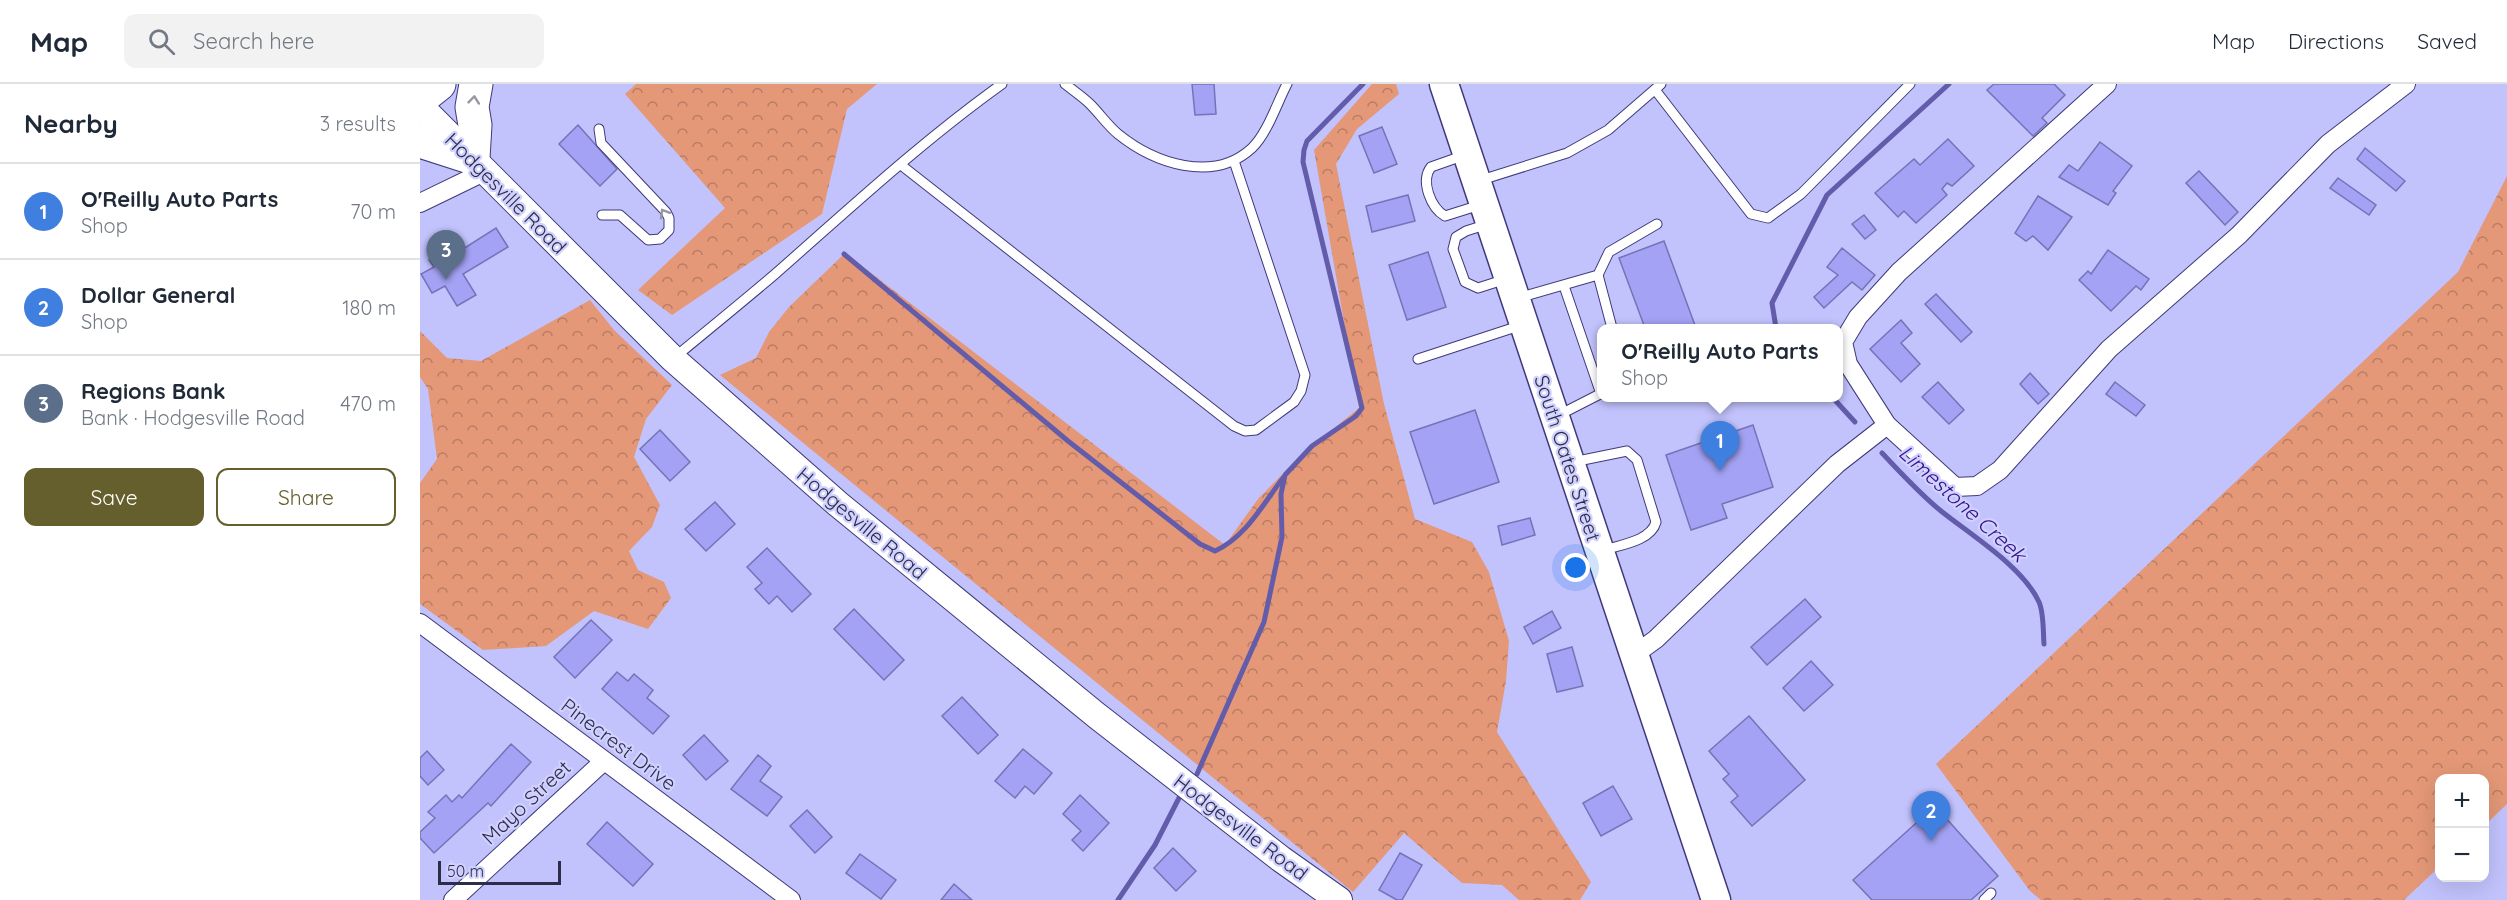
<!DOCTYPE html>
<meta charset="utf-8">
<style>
body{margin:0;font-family:Quicksand,sans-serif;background:#f2f2f3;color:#1f2937}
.controls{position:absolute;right:18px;bottom:18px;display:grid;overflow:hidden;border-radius:12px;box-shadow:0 6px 24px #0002}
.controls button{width:54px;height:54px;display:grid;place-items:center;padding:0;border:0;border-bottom:2px solid #e0e1e3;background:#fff;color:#1f2937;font:30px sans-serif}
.scale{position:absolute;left:18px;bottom:15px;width:123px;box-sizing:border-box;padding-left:6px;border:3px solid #2d2c49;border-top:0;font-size:16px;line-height:21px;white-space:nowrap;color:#2d2c49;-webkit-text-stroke:4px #d0d1fe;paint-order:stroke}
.you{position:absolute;left:1156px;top:484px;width:21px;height:21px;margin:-15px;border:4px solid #fff;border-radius:50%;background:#1a73e8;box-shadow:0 0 0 9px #1a73e833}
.badge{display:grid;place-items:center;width:39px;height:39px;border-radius:50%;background:#645f2c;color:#fff;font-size:20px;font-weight:700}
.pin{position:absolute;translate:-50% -50px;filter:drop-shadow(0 2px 3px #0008)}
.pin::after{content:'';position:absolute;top:32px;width:21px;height:18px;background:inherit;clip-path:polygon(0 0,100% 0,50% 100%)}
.popup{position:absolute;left:1177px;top:240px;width:246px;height:78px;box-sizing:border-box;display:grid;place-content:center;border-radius:12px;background:#fff;filter:drop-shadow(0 2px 4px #0005);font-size:20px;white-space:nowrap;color:#747a83}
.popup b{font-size:22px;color:#1f2937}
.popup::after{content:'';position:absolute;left:50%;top:100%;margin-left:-12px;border:12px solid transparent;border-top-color:#fff}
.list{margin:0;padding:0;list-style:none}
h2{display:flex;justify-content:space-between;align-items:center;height:78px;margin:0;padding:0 24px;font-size:26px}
h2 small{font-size:20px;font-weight:400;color:#747a83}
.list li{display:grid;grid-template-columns:39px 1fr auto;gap:18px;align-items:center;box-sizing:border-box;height:96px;padding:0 24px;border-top:2px solid #e0e1e3}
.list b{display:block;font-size:22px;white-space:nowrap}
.list p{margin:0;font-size:20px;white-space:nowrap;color:#747a83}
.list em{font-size:20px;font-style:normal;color:#747a83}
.actions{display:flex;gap:12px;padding:18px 24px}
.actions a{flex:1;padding:14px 0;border:2px solid #645f2c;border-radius:12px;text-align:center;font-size:21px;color:#645f2c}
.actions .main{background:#645f2c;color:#fff}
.icon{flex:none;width:33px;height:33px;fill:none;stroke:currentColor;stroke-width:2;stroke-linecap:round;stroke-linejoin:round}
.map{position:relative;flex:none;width:2087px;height:816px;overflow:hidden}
header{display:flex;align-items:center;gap:36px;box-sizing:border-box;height:84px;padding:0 30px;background:#fff;border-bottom:2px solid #e0e1e3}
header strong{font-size:28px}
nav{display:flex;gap:33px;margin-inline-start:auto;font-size:21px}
.search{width:420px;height:54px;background:#f2f2f3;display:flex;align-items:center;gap:15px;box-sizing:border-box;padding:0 21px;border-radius:12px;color:#747a83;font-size:22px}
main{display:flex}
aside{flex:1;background:#fff}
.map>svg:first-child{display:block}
.forest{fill:url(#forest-crowns)}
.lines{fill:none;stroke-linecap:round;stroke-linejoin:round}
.stream{stroke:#625caa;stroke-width:5}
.building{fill:#a3a2f4;stroke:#7573b7;stroke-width:1.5}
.lane-casing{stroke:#3f3a78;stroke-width:11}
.street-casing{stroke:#3f3a78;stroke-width:20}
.secondary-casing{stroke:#3f3a78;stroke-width:28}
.primary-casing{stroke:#3f3a78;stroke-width:31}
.highway-casing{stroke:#3f3a78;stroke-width:35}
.lane{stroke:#fff;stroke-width:9}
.street{stroke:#fff;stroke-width:18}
.secondary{stroke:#fff;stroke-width:26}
.primary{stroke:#fff;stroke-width:28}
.highway{stroke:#fff;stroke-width:33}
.oneway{stroke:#9696a4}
.labels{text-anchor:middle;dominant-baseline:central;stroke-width:4.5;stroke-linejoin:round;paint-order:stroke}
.street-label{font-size:20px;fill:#2d2c49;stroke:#d0d1fe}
.water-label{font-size:21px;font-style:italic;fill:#33108a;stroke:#d0d1fe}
</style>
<header>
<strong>Map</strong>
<div class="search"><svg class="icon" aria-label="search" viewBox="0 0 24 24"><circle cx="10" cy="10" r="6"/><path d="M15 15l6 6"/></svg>Search here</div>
<nav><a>Map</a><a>Directions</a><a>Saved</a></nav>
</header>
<main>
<aside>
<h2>Nearby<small>3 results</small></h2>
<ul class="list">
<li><span class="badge" style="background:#3f7fe0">1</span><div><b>O'Reilly Auto Parts</b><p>Shop</p></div><em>70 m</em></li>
<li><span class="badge" style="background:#3f7fe0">2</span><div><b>Dollar General</b><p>Shop</p></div><em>180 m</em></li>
<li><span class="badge" style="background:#5c6f8a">3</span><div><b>Regions Bank</b><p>Bank · Hodgesville Road</p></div><em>470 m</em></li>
</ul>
<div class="actions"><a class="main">Save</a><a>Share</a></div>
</aside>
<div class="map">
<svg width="2087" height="816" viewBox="0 0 2087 816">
<defs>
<pattern id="forest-crowns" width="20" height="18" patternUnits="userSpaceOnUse" patternTransform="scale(1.5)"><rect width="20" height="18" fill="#e49877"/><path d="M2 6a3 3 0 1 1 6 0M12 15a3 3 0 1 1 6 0" fill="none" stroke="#b97c64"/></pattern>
</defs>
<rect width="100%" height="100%" fill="#c2c2fd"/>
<g class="forest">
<path d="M216 0H457L427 25 402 130 252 231 218 206 305 124 205 10Z"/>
<path d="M952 0H976L979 10 937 45 916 80 964 320 995 435 1052 458 1069 488 1089 557 1086 597 1077 648 1171 798 1160 816H1099L1082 801 1042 799 984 749 933 808 300 291 336 274 349 248 369 223 425 169 805 461 838 415 882 370 939 324 894 66Z"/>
<path d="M2087 92V720L2065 741 2064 694H2020L2019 783 1984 816H1621L1610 807 1516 680 2038 188Z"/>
<path d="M170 216 194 246 252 301 226 335 214 373 240 421 232 443 209 467 218 486 244 498 251 514 228 545 174 527 126 562 63 566 0 520V399L17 375 8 305 0 293V247L27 274 61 277Z"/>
</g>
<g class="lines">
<g class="stream">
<path d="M424 170 648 357 780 460 795 467C826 453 843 420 863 394"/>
<path d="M1356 244 1352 219 1407 111 1529 0"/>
<path d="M1413 314 1435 338"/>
<path d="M1462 369C1481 389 1500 410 1521 427 1551 451 1603 483 1619 518 1624 529 1623 548 1624 560"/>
<path d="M777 690 844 538 862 453 861 410 865 391 892 362 936 332 942 324 883 78 884 66 887 57 943 0"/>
<path d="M698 816 735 761 760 712"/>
</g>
</g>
<g class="building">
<path d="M772 0H794L796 30 775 31Z"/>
<path d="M1574 0H1634L1645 11 1622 34 1627 39 1613 52 1567 6Z"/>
<path d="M158 41 197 85 180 102 139 60Z"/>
<path d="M962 43 977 80 954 89 939 52Z"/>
<path d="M1528 55 1554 82 1532 102 1527 99 1522 105 1527 111 1496 139 1484 127 1478 133 1455 109 1494 75 1500 81Z"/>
<path d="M1680 58 1712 82 1693 107 1696 109 1688 121 1639 93 1649 81 1658 87Z"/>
<path d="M1945 64 1985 97 1976 107 1937 75Z"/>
<path d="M1779 87 1818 128 1805 141 1766 99Z"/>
<path d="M1918 94 1956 121 1949 131 1910 104Z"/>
<path d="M988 111 995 137 952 148 946 122Z"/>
<path d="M1618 112 1652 133 1628 166 1613 152 1606 157 1595 149Z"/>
<path d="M1444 131 1456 146 1445 155 1432 140Z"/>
<path d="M76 144 88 163 43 190 56 211 37 222 25 202 12 209 1 190 14 183 9 176 28 165 32 172Z"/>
<path d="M1244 157 1276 244H1225L1199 174Z"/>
<path d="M1422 164 1455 191 1442 206 1432 198 1404 224 1394 213 1418 191 1407 183Z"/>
<path d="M1688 166 1729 195 1721 206 1716 202 1691 227 1659 196 1668 187 1671 190Z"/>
<path d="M1008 168 1026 223 987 236 969 181Z"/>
<path d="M1516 210 1552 248 1541 258 1505 220Z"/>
<path d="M1481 236 1492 249 1481 259 1500 280 1481 298 1450 265Z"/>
<path d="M1610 289 1629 310 1618 320 1600 300Z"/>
<path d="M1518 298 1544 326 1529 340 1502 313Z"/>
<path d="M1695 298 1725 321 1716 332 1686 310Z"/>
<path d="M1055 326 1079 398 1014 420 990 348Z"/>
<path d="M1333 341 1353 403 1302 420 1307 434 1271 446 1246 371Z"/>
<path d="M240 346 270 378 250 397 220 365Z"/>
<path d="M295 418 315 440 286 467 265 445Z"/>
<path d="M1110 434 1115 451 1082 461 1078 442Z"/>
<path d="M347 464 391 510 372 528 357 512 349 520 335 505 342 499 327 483Z"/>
<path d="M1385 515 1401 533 1347 581 1331 563Z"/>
<path d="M434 525 484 576 464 596 414 545Z"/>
<path d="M1132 527 1141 544 1113 560 1104 543Z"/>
<path d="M171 536 192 556 155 594 134 573Z"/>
<path d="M1152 563 1163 602 1137 608 1127 570Z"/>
<path d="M1391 577 1413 601 1384 627 1363 604Z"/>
<path d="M197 588 208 597 214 590 233 606 227 614 249 632 233 650 182 605Z"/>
<path d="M542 613 578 651 558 670 522 632Z"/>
<path d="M1329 632 1385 696 1332 742 1311 718 1318 712 1303 695 1309 690 1289 667Z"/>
<path d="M284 651 308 677 286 696 263 671Z"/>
<path d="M91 660 111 678 71 722 68 719 14 769 0 754V748L15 734 8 728 26 711 32 718 39 711 42 714Z"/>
<path d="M603 665 632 689 614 710 605 702 595 714 575 697Z"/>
<path d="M7 667 24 686 8 701 0 692V674Z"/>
<path d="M338 671 351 682 340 697 362 713 347 732 311 705Z"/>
<path d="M1193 702 1212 735 1181 752 1163 719Z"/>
<path d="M660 711 689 739 663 767 652 756 661 747 643 730Z"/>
<path d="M1515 722 1578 792 1551 816H1452L1433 796Z"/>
<path d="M387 726 412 753 395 769 370 742Z"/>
<path d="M187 738 233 780 213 802 167 760Z"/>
<path d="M753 764 776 787 756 807 734 784Z"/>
<path d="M980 769 1002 781 982 816H977L959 806Z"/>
<path d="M440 770 476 796 461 815 426 789Z"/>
<path d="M534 800 552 816H521Z"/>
</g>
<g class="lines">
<g class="lane-casing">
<g id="lane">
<path d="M645 0C654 7 663 13 670 20 680 30 688 42 698 50 734 79 793 100 832 64 847 50 857 19 867 0"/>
<path d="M1236 7 1331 130 1348 134 1381 110 1490 0"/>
<path d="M179 45 181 59 246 128 249 134V146L240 155 228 156 200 131H182"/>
<path d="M1045 71 1011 83C1000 97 1011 124 1025 132L1060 121"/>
<path d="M481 81 814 342 825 347 836 346 874 318 881 307 885 291 814 77"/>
<path d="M1058 97 1147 69 1188 46 1241 0"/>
<path d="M1068 140 1046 147 1036 153 1033 165 1045 198 1058 204 1086 195"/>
<path d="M1178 191 1192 244"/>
<path d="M1144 202 1181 310"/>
<path d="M1098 214 1178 191 1189 168 1237 140"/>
<path d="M255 273C288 246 321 219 354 191 428 126 501 58 582 0"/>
<path d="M998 275 1102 241"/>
<path d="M1137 332 1182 309"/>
<path d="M1153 378 1207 367 1217 376 1236 438C1231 457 1200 461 1184 466"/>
<path d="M1564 816 1571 809"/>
</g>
</g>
<g class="street-casing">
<g id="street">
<path d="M1687 0 1479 188 1438 233 1423 258 1428 280 1467 341 1535 403 1557 402 1580 386 1689 265 1819 151 1908 60 1986 0"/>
<path d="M0 119 66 87"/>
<path d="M0 539 371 816"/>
<path d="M1214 571 1236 555 1417 380 1467 341"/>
<path d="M33 816 184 677"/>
</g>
</g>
<g class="secondary-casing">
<path id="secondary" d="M0 22 253 275 418 420 676 631 861 775 919 816"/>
</g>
<g class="primary-casing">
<path id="primary" d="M1024 0 1296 816"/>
</g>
<g class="highway-casing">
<g id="highway">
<path d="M0 15 19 0"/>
<path d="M0 57 53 74 55 41 52 23 56 0"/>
</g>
</g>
<use href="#lane" class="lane"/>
<use href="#street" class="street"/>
<use href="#secondary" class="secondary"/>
<use href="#primary" class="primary"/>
<use href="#highway" class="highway"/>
</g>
<defs><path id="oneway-chevron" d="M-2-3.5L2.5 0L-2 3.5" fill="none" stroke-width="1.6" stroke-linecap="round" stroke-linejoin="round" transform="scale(1.5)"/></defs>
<g class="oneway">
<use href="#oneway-chevron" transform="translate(54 16) rotate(-84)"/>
<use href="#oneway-chevron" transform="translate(244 129) rotate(-121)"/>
</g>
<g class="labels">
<g class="street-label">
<text transform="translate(86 109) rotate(45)">Hodgesville Road</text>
<text transform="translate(1148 374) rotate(72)">South Oates Street</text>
<text transform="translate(442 439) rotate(40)">Hodgesville Road</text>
<text transform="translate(199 660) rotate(37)">Pinecrest Drive</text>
<text transform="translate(106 718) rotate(-43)">Mayo Street</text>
<text transform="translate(821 743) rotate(37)">Hodgesville Road</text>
</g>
<g class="water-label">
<text transform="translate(1543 419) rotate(42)">Limestone Creek</text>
</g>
</g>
</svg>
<div class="controls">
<button>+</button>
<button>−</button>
</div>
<div class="scale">50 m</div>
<div class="you"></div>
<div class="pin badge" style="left:1300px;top:387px;background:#3f7fe0">1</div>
<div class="popup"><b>O'Reilly Auto Parts</b>Shop</div>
<div class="pin badge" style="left:1511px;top:757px;background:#3f7fe0">2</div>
<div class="pin badge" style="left:26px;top:196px;background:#5c6f8a">3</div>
</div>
</main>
